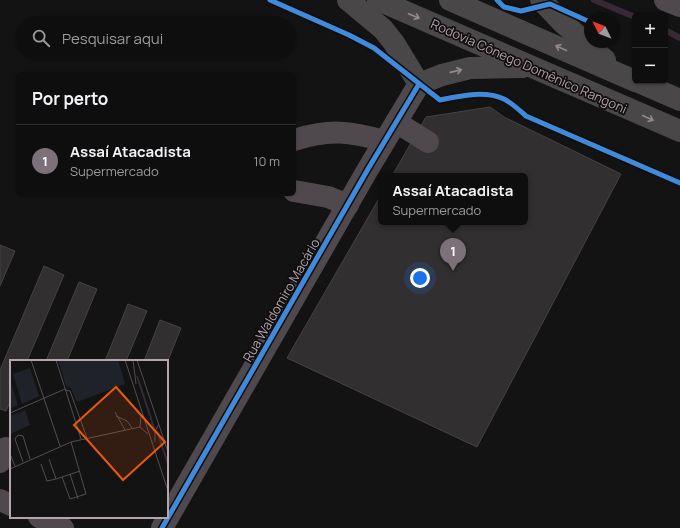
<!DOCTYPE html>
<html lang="pt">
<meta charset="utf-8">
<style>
body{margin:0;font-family:Manrope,sans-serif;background:#171717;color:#f1f3f6}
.controls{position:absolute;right:12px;top:12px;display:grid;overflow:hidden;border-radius:6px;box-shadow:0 1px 3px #0004}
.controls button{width:36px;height:36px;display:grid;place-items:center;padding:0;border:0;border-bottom:1px solid #2e2e2e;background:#0e0e0e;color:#f1f3f6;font:20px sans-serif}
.compass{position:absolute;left:584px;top:12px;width:36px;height:36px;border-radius:50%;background:#0e0e0e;box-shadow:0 1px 3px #0004;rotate:312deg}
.you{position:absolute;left:420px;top:278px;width:14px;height:14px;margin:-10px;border:3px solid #fff;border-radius:50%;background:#1a73e8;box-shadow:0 0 0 6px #1a73e833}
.badge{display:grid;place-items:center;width:26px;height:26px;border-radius:50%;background:#7c7178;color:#fff;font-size:13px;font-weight:700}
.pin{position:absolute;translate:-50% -33px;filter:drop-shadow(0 1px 2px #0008)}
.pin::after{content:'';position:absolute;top:21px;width:14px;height:12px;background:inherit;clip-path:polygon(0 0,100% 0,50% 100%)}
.popup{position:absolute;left:378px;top:173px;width:150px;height:52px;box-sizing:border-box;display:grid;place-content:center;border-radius:6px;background:#0e0e0e;filter:drop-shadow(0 1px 3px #0005);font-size:13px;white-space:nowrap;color:#9b9c9e}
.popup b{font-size:15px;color:#f1f3f6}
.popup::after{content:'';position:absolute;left:50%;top:100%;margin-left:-8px;border:8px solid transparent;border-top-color:#0e0e0e}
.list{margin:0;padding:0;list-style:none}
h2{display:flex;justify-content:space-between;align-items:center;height:52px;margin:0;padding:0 16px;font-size:17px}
h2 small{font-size:13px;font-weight:400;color:#9b9c9e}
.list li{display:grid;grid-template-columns:26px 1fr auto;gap:12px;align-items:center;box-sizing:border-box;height:72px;padding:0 16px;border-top:1px solid #2e2e2e}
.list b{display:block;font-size:15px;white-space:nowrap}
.list p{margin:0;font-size:13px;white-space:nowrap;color:#9b9c9e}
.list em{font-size:13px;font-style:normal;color:#9b9c9e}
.icon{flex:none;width:22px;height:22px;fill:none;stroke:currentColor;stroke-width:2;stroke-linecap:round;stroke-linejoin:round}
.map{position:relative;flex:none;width:680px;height:528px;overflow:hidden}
.search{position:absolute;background:#0e0e0e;box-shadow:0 1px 3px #0004;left:16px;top:16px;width:280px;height:44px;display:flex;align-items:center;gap:10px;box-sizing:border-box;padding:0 14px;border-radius:22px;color:#9b9c9e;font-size:15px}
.panel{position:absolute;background:#0e0e0e;box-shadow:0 1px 3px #0004;left:16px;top:72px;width:280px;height:124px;border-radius:6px}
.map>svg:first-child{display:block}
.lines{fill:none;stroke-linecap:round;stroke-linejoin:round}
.stream{stroke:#392936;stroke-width:6}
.building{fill:#312f30;stroke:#474245}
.minor{stroke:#4f494d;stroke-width:22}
.highway{stroke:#4a4748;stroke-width:22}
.cycleway-casing{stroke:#0f0d0e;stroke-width:8}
.cycleway{stroke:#408adc;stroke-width:5}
.oneway{stroke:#95878f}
.labels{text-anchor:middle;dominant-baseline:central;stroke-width:3.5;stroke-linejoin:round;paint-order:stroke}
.street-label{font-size:13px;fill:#b5a3ae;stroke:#0f0d0e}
.inset-river{fill:none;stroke:#392936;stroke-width:2}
.inset-road{fill:none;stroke:#544d51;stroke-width:1}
.view{fill:#e8590c;fill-opacity:0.15;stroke:#e8590c;stroke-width:2}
.inset-edge{fill:none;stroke:#b5a3ae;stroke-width:2}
</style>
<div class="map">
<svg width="680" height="528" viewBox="0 0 680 528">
<rect width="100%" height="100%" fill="#131313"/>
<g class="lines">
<g class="stream">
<path d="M594 0 635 17"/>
<path d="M665 30 680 38"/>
</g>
</g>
<g class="building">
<path d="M490 107 504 117 621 174 477 447 287 358 381 195V222H525V176H392L426 117Z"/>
<path d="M0 245 15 251 0 286Z"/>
<path d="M44 266 64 275 27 361H11V400L6 411 0 409V370Z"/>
<path d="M79 282 97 289 67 361H46Z"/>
<path d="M128 304 147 311 126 361H105Z"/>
<path d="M160 320 181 328 167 363V361H144Z"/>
</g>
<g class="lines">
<g class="minor">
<path d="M665 0 680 6"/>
<path d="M396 122 428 142"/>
<path d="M294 140C329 129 350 131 384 141"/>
<path d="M294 191 328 197 348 205"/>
<path d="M0 462 6 448"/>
<path d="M0 500 11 505"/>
<path d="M39 517 63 528"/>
<path d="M162 528 368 169 419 84"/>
</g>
<g class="highway">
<path d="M348 0 383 29 394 43 419 84 442 75 470 68 522 67"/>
<path d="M378 0 680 131"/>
<path d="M450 0 635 81"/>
<path d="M541 0 562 22 605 60"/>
<path d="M636 81 680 100"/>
</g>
<g class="cycleway-casing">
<g id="cycleway">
<path d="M270 0 349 35 374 48 440 100C460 96 484 90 504 99 512 103 519 110 526 116L680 183"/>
<path d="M497 0 504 7 521 11 550 4 590 22"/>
<path d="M162 528 368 169 419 84"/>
</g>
</g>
<use href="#cycleway" class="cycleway"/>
</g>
<defs><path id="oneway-shaft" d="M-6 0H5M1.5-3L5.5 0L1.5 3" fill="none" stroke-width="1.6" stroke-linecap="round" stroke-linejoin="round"/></defs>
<g class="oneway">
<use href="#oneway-shaft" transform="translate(414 16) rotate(23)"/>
<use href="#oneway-shaft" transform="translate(561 48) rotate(-156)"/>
<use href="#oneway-shaft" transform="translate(456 71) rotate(-13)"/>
<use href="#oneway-shaft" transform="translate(648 118) rotate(24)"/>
</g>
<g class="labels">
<g class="street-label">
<text transform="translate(529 66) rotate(24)">Rodovia Cônego Domênico Rangoni</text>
<text transform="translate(281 300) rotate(-60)">Rua Waldomiro Macário</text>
</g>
</g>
<g transform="translate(10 360)">
<rect width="158" height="158" fill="#131313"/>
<path d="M48 0H108L115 24 67 42 61 28 56 26ZM20 8 29 36 12 44 3 14ZM0 20 8 45 0 49ZM15 50 20 65 0 74V56Z" fill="#202229"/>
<path class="inset-river" d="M127 16 144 68M147 71 158 104"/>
<path class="inset-road" d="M21 0 50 86M46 0 71 79M115 0 158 131M123 0 126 24M127 0 158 92M55 30 60 31 77 78M105 52 115 70M0 53 55 29M106 56 117 61 122 68M131 56 130 67 138 74M145 82V71L149 64M0 94 5 106M39 99 46 119 70 111M13 102 5 79 8 75 13 76 20 99M31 104 37 121 46 119M0 109 61 82 130 67M60 114 68 139M52 117 60 139 76 134 61 82"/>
<path class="view" d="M106 27 155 82 113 120 64 65Z"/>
<rect width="158" height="158" class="inset-edge"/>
</g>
</svg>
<div class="controls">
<button>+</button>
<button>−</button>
</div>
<svg class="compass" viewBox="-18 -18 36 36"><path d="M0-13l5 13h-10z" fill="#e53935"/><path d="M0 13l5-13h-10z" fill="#9b9c9e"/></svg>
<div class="you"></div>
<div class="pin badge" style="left:453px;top:271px">1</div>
<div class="popup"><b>Assaí Atacadista</b>Supermercado</div>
<div class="search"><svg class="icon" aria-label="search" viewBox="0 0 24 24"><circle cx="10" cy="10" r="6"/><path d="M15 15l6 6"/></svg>Pesquisar aqui</div>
<section class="panel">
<h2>Por perto<small></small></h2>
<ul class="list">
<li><span class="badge">1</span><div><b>Assaí Atacadista</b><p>Supermercado</p></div><em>10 m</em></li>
</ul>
</section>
</div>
